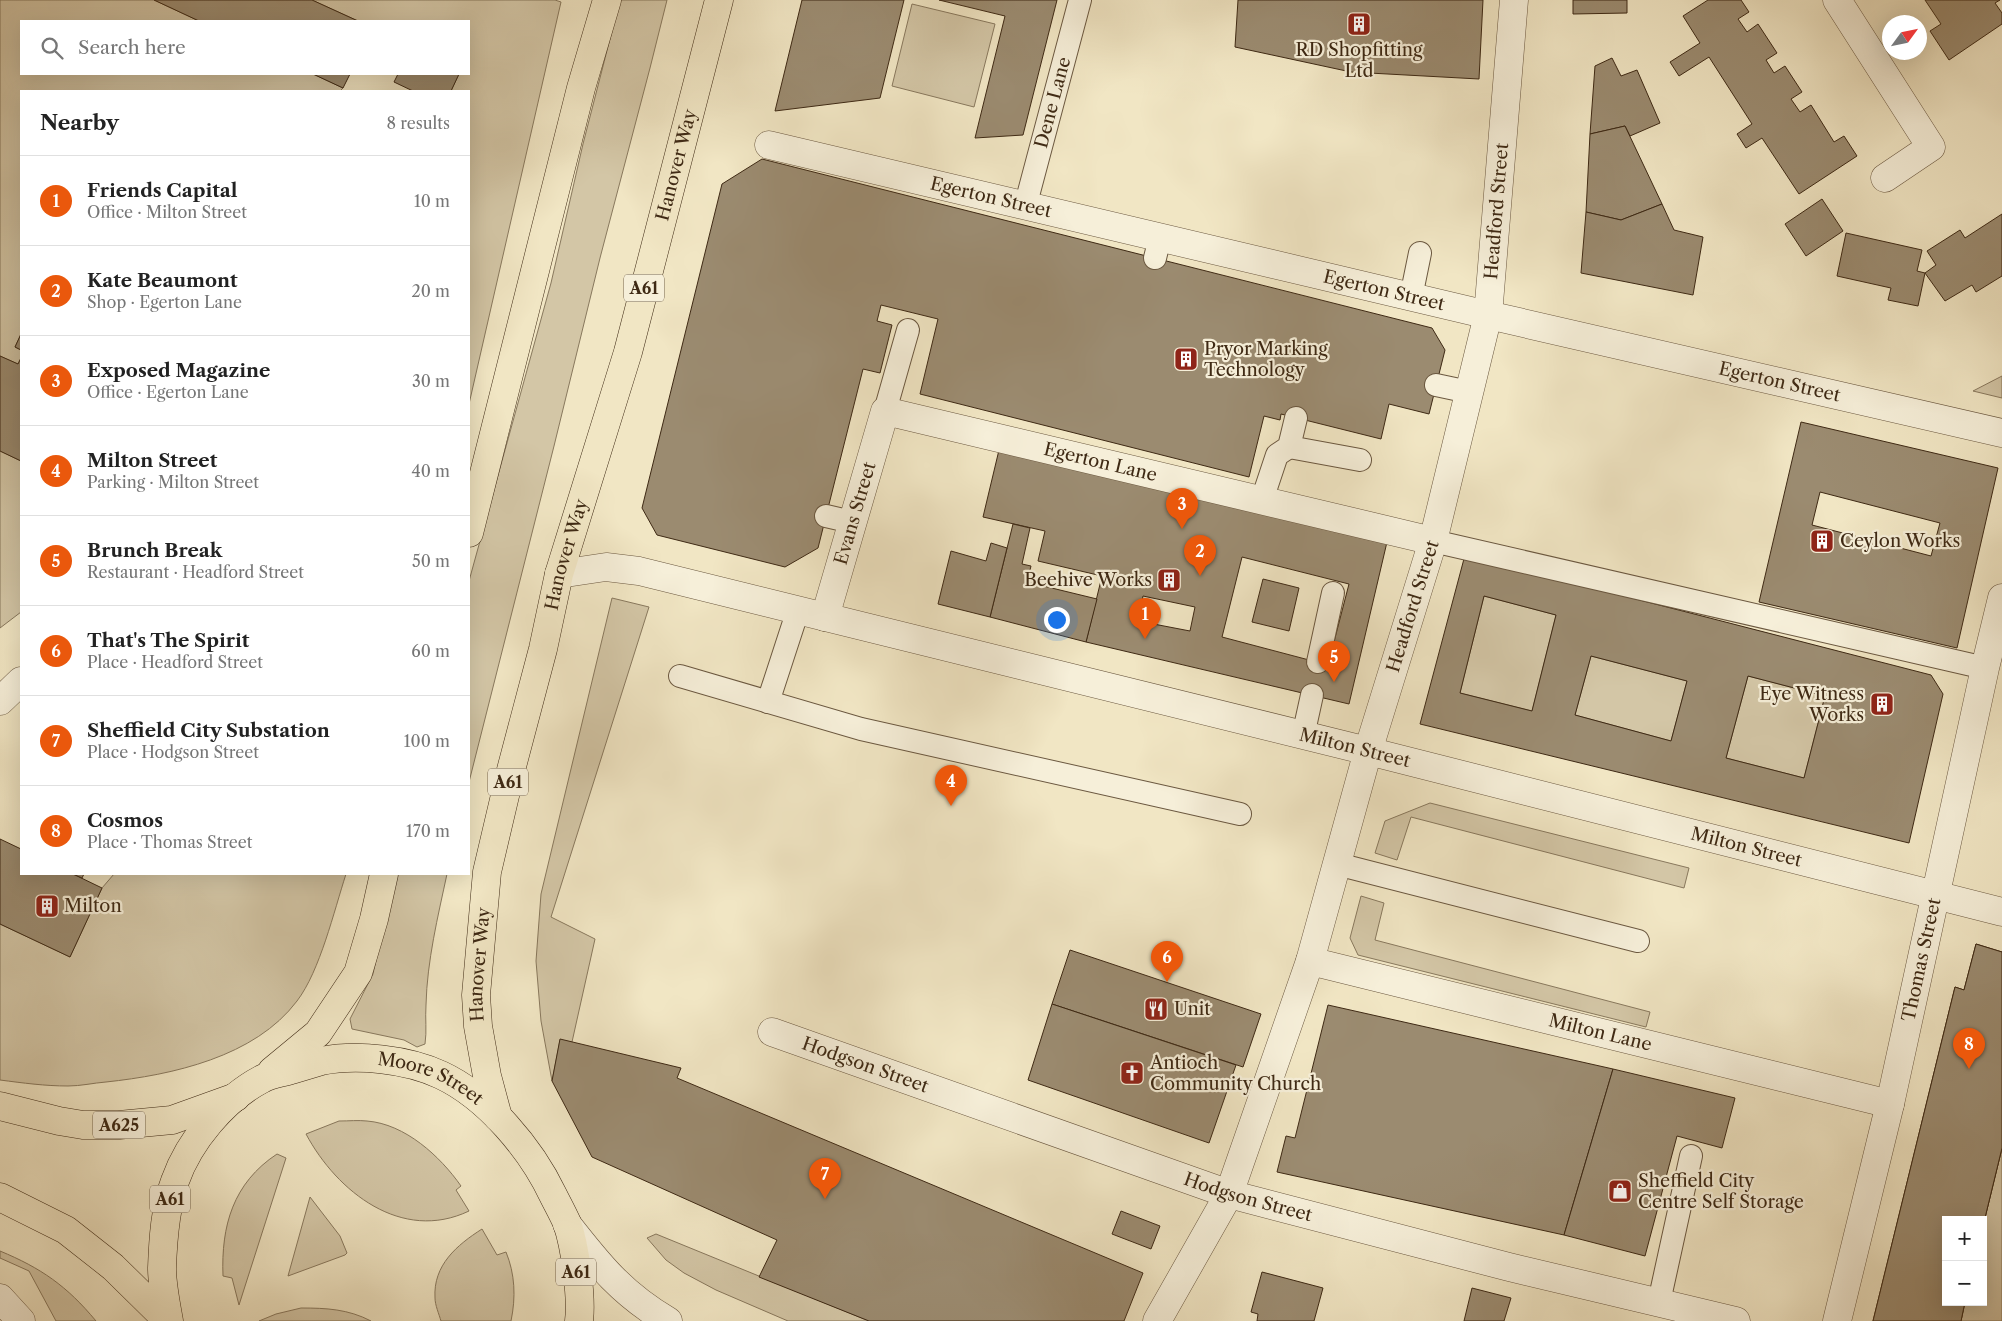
<!DOCTYPE html>
<meta charset="utf-8">
<style>
body{margin:0;font-family:"Libre Caslon Text",serif;background:#f2f2f2;color:#222}
.controls{position:absolute;right:15px;bottom:15px;display:grid;overflow:hidden;border-radius:0px;box-shadow:0 5px 20px #0002}
.controls button{width:45px;height:45px;display:grid;place-items:center;padding:0;border:0;border-bottom:1px solid #e0e0e0;background:#fff;color:#222;font:25px sans-serif}
.compass{position:absolute;left:1882px;top:15px;width:45px;height:45px;border-radius:50%;background:#fff;box-shadow:0 5px 20px #0002;rotate:57deg}
.you{position:absolute;left:1056px;top:619px;width:18px;height:18px;margin:-12px;border:4px solid #fff;border-radius:50%;background:#1a73e8;box-shadow:0 0 0 8px #1a73e833}
.badge{display:grid;place-items:center;width:32px;height:32px;border-radius:50%;background:#ea580c;color:#fff;font-size:16px;font-weight:700}
.pin{position:absolute;translate:-50% -41px;filter:drop-shadow(0 1px 2px #0008)}
.pin::after{content:'';position:absolute;top:26px;width:18px;height:15px;background:inherit;clip-path:polygon(0 0,100% 0,50% 100%)}
.list{margin:0;padding:0;list-style:none}
h2{display:flex;justify-content:space-between;align-items:center;height:65px;margin:0;padding:0 20px;font-size:21px}
h2 small{font-size:16px;font-weight:400;color:#767676}
.list li{display:grid;grid-template-columns:32px 1fr auto;gap:15px;align-items:center;box-sizing:border-box;height:90px;padding:0 20px;border-top:1px solid #e0e0e0}
.list b{display:block;font-size:19px;white-space:nowrap}
.list p{margin:0;font-size:16px;white-space:nowrap;color:#767676}
.list em{font-size:16px;font-style:normal;color:#767676}
.icon{flex:none;width:28px;height:28px;fill:none;stroke:currentColor;stroke-width:2;stroke-linecap:round;stroke-linejoin:round}
.map{position:relative;flex:none;width:2002px;height:1321px;overflow:hidden}
.search{position:absolute;background:#fff;box-shadow:0 5px 20px #0002;left:20px;top:20px;width:450px;height:55px;display:flex;align-items:center;gap:12px;box-sizing:border-box;padding:0 18px;border-radius:0px;color:#767676;font-size:19px}
.panel{position:absolute;background:#fff;box-shadow:0 5px 20px #0002;left:20px;top:90px;width:450px;height:785px;border-radius:0px}
.map>svg:first-child{display:block}
.green{fill:#d3c6a6;stroke:#88785d}
.building{fill:#9b8b70;stroke:#3e2914;fill-rule:evenodd}
.lines{fill:none;stroke-linecap:round;stroke-linejoin:round}
.service-casing{stroke:#6b5840;stroke-width:24}
.pedestrian-casing{stroke:#6b5840;stroke-width:29}
.minor-casing{stroke:#6b5840;stroke-width:29}
.tertiary-casing{stroke:#6b5840;stroke-width:29}
.primary-casing{stroke:#3e2914;stroke-width:29}
.trunk-casing{stroke:#3e2914;stroke-width:29}
.service{stroke:#f6efd9;stroke-width:22}
.pedestrian{stroke:#f6efd9;stroke-width:28}
.minor{stroke:#f6efd9;stroke-width:28}
.tertiary{stroke:#f6efd9;stroke-width:28}
.primary{stroke:#f1e6c4;stroke-width:28}
.trunk{stroke:#f1e6c4;stroke-width:28}
.labels{text-anchor:middle;dominant-baseline:central;stroke-width:4.5;stroke-linejoin:round;paint-order:stroke}
.shield{fill:#f6efd9;stroke:#75644f;stroke-width:1}
.shield-label{font-size:16px;font-weight:bold;fill:#3e2914}
.poi-label{font-size:18px;fill:#3e2914;stroke:#f6efd9;text-anchor:start}
.street-label{font-size:18px;fill:#3e2914;stroke:#f6efd9}
</style>
<div class="map">
<svg width="2002" height="1321" viewBox="0 0 2002 1321">
<rect width="100%" height="100%" fill="#f1e6c4"/>
<filter id="stains"><feTurbulence type="fractalNoise" baseFrequency=".004" numOctaves="4"/><feColorMatrix values="0 0 0 0 .2 0 0 0 0 .09 0 0 0 0 .02 0 0 0 .5 -.17"/></filter>
<radialGradient id="worn" r=".72"><stop offset=".6" stop-color="#630" stop-opacity="0"/><stop offset="1" stop-color="#630" stop-opacity=".3"/></radialGradient>
<g class="green">
<path d="M0 0H154L199 21H21V74H313L343 88 340 91H21V334L15 347 21 350V358L18 364 0 356Z"/>
<path d="M312 0H555L561 2 469 404V91H451L459 74H469V21H358Z"/>
<path d="M620 0H667L650 68 600 258 554 446 469 782V581L551 283 583 144Z"/>
<path d="M912 4 995 24 974 107 892 86Z"/>
<path d="M2002 376V398L1973 391Z"/>
<path d="M0 451 21 461V612L0 628Z"/>
<path d="M1484 596 1556 615 1532 711 1460 693Z"/>
<path d="M612 598 649 607 551 917 595 939 572 1042 560 1040 552 1081 541 1021 536 961 541 894Z"/>
<path d="M1591 656 1687 681 1671 741 1575 715Z"/>
<path d="M1748 676 1825 696 1804 778 1726 758Z"/>
<path d="M1430 803 1689 868 1684 888 1411 817 1397 860 1375 853 1385 821Z"/>
<path d="M114 874H346C334 911 320 971 297 1001 255 1057 172 1075 106 1082 93 1083 81 1086 68 1086 45 1086 23 1083 0 1080V924L70 957 102 888Z"/>
<path d="M395 874H447C438 916 427 961 426 1005 425 1018 427 1031 425 1044L417 1047 404 1040 352 1029 350 1019 373 974Z"/>
<path d="M1361 896 1384 903 1375 940 1650 1012 1646 1027 1358 955 1350 938Z"/>
<path d="M339 1121C349 1121 358 1120 367 1121 405 1124 440 1156 461 1186L456 1190 469 1211C402 1243 337 1192 306 1134Z"/>
<path d="M2002 1148V1321H1961L1965 1302H1983V1226Z"/>
<path d="M277 1154 286 1158 239 1305 232 1278 223 1276C221 1226 233 1183 277 1154Z"/>
<path d="M310 1197 340 1236 347 1253 345 1255 288 1276Z"/>
<path d="M482 1229 497 1255 506 1252C515 1274 516 1297 511 1321H441C439 1314 435 1305 435 1298 433 1265 457 1245 482 1229Z"/>
<path d="M656 1234 869 1321H788L716 1290 684 1273 666 1260 647 1238Z"/>
<path d="M0 1251C41 1268 67 1286 96 1321H56L29 1271 0 1258Z"/>
<path d="M301 1308C326 1308 348 1309 371 1321H259L276 1314Z"/>
</g>
<g class="building">
<path d="M154 0H312L358 21H199Z"/>
<path d="M802 0H904L880 98 775 111Z"/>
<path d="M939 0H1057L1023 135 975 138 1005 16Z"/>
<path d="M1238 0H1483L1479 79 1351 72 1235 47Z"/>
<path d="M1573 0H1627V13L1573 14Z"/>
<path d="M1708 0H1741L1749 12 1738 19 1747 32 1758 24 1777 53 1766 60 1774 73 1785 66 1802 92 1791 99 1800 112 1811 105 1834 142 1844 136 1857 156 1799 194 1762 138 1746 148 1737 134 1752 124 1709 57 1679 76 1670 62 1700 43 1683 16Z"/>
<path d="M1925 0H2000L1995 3 2002 13V24L1949 60 1930 31 1941 24Z"/>
<path d="M1612 58 1621 76 1637 70 1660 123 1630 136 1625 126 1590 134 1595 66Z"/>
<path d="M313 74H350L343 88Z"/>
<path d="M398 74H459L451 91H413L394 82Z"/>
<path d="M1625 126 1662 204 1621 220 1586 212 1590 134Z"/>
<path d="M762 159 1432 328 1445 350 1429 414 1389 404 1381 439 1281 414 1280 420 1264 416 1249 477 920 394 938 319 881 305 877 321 892 325 880 373 863 369 818 548 785 567 657 535 642 508 722 184Z"/>
<path d="M1822 199 1843 231 1806 256 1785 224Z"/>
<path d="M1662 204 1674 230 1703 237 1693 295 1581 273 1586 212 1621 220Z"/>
<path d="M2002 214V276L1976 292 1972 285 1945 301 1925 273 1936 265 1927 251 1960 230 1965 238Z"/>
<path d="M1846 233 1922 250 1917 271 1925 273 1918 306 1888 300 1891 288 1837 276Z"/>
<path d="M21 334V350L15 347Z"/>
<path d="M0 356 18 364 21 358V461L0 451Z"/>
<path d="M1801 422 1998 468 1957 648 1759 602ZM1820 492 1940 523 1931 556 1812 525Z"/>
<path d="M999 450 1387 542 1349 704 1086 642 1102 576 1038 561 1045 531 983 517ZM1242 557 1349 584 1328 665 1222 637ZM1143 596 1195 607 1190 631 1138 621Z"/>
<path d="M1013 524 1030 528 1022 564 1031 566 1027 582 1097 599 1086 642 990 617Z"/>
<path d="M991 543 1007 548 990 617 938 604 951 551 986 561Z"/>
<path d="M1465 555 1931 675 1943 694 1909 843 1420 724ZM1484 596 1556 615 1532 711 1460 693ZM1591 656 1687 681 1671 741 1575 715ZM1748 676 1825 696 1804 778 1726 758Z"/>
<path d="M1263 579 1299 588 1289 631 1252 622Z"/>
<path d="M0 839 21 849V874H73L102 888 70 957 0 924Z"/>
<path d="M73 874H84L82 878Z"/>
<path d="M1976 944 2002 952V1148L1983 1226V1220H1946V1302H1965L1961 1321H1873L1955 987 1964 990Z"/>
<path d="M1976 944 2002 952V1148L1983 1226V1220H1946V1302H1965L1961 1321H1873L1955 987 1964 990Z"/>
<path d="M1070 950 1261 1014 1243 1067 1052 1004Z"/>
<path d="M1052 1004 1236 1065 1209 1143 1028 1080Z"/>
<path d="M1328 1005 1613 1069 1564 1235 1277 1172 1286 1136 1295 1138Z"/>
<path d="M560 1039 681 1068 677 1078 1143 1273 1124 1321H869L759 1277 777 1240 592 1157 552 1081Z"/>
<path d="M1613 1069 1735 1098 1722 1148 1677 1136 1645 1256 1564 1235Z"/>
<path d="M1121 1211 1160 1226 1151 1249 1112 1234Z"/>
<path d="M1262 1272 1323 1288 1314 1321H1257L1258 1314 1251 1312Z"/>
<path d="M1472 1288 1511 1298 1504 1321H1464Z"/>
</g>
<g class="lines">
<g class="service-casing">
<g id="service">
<path id="s1" d="M1025 207 1080 0"/>
<path d="M1155 258 1160 238"/>
<path d="M1411 297 1420 253"/>
<path d="M1436 385 1469 392"/>
<path d="M885 411 908 330"/>
<path d="M1289 447 1360 460"/>
<path d="M1262 500 1277 455 1289 447 1296 418"/>
<path d="M826 516 852 522"/>
<path d="M1433 541 1985 668"/>
<path d="M1318 662 1333 593"/>
<path d="M680 676 861 729 1240 814"/>
<path d="M768 702 798 610"/>
<path d="M1303 736 1312 695"/>
<path d="M1337 864 1638 941"/>
<path d="M1659 1302 1691 1156"/>
</g>
</g>
<g class="pedestrian-casing">
<path id="pedestrian" d="M1157 1321 1229 1194"/>
</g>
<g class="minor-casing">
<g id="minor">
<path d="M1837 0 1931 147 1885 178"/>
<path id="s2" d="M769 145 1488 315 2002 433"/>
<path id="s3" d="M559 574 606 567 639 571 1368 751 2002 912"/>
<path id="s4" d="M825 617 885 411 1433 541"/>
<path d="M0 701 21 681"/>
<path id="s5" d="M1310 961 1890 1104"/>
<path id="s6" d="M772 1032 1229 1194 1509 1267 1736 1321"/>
<path id="s7" d="M1229 1194 1310 961 1368 751 1433 541 1488 315 1514 0"/>
<path d="M0 1298 21 1321"/>
<path id="s8" d="M1837 1321 1890 1104 1985 668 2002 598"/>
</g>
</g>
<g class="tertiary-casing">
<path id="tertiary" d="M567 1224C599 1265 622 1294 668 1321"/>
</g>
<g class="primary-casing">
<g id="primary">
<path d="M0 1106 59 1121 83 1125H119L172 1120 236 1097"/>
<path d="M0 1197 66 1230 113 1267 168 1321"/>
</g>
</g>
<g class="trunk-casing">
<g id="trunk">
<path d="M469 533 581 88 607 0"/>
<path d="M272 1071 318 1033 358 973 374 919 384 874"/>
<path id="s9" d="M498 1117 487 1076 478 1026 476 995 487 872 511 770 543 649 559 574 628 352 719 0"/>
<path id="s10" d="M169 1321C166 1304 162 1285 162 1268 163 1240 165 1207 175 1181 189 1141 224 1099 262 1079 271 1074 282 1073 291 1070 301 1067 311 1064 321 1061 357 1054 407 1059 441 1075 488 1097 531 1149 553 1195 558 1205 563 1214 567 1223 575 1246 582 1297 579 1321"/>
</g>
</g>
<use href="#service" class="service"/>
<use href="#pedestrian" class="pedestrian"/>
<use href="#minor" class="minor"/>
<use href="#tertiary" class="tertiary"/>
<use href="#primary" class="primary"/>
<use href="#trunk" class="trunk"/>
</g>
<defs>
<g id="building-square" transform="scale(1.25)"><rect x="-9" y="-9" width="18" height="18" rx="4" fill="#8f2418" stroke="#f6efd9"/><path d="M-4-6H4V6H1V3H-1V6H-4ZM-2.5-4.3h1.7v1.8h-1.7ZM.8-4.3h1.7v1.8H.8ZM-2.5-1h1.7V.8h-1.7ZM.8-1h1.7V.8H.8Z" fill="#fff"/></g>
<g id="restaurant-square" transform="scale(1.25)"><rect x="-9" y="-9" width="18" height="18" rx="4" fill="#8f2418" stroke="#f6efd9"/><path d="M-5-6h1v4h1v-4h1v4h1v-4h1v5L-1.5 .5V6h-2V.5L-5-1ZM5-6V6H3V1.5H1.5Q1.5-4 5-6Z" fill="#fff"/></g>
<g id="church-square" transform="scale(1.25)"><rect x="-9" y="-9" width="18" height="18" rx="4" fill="#8f2418" stroke="#f6efd9"/><path d="M-1.2-6h2.4v3.5h3.3v2.4h-3.3V6h-2.4V-.1h-3.3v-2.4h3.3Z" fill="#fff"/></g>
<g id="shop-square" transform="scale(1.25)"><rect x="-9" y="-9" width="18" height="18" rx="4" fill="#8f2418" stroke="#f6efd9"/><path d="M-5-2.5h2.3a2.7 3.5 0 0 1 5.4 0H5L5.5 6h-11ZM-1.5-2.5h3a1.5 2.3 0 0 0-3 0Z" fill="#fff"/></g>
</defs>
<g fill-rule="evenodd">
<use href="#building-square" x="1359" y="24"/>
<use href="#building-square" x="1186" y="359"/>
<use href="#building-square" x="1822" y="541"/>
<use href="#building-square" x="1169" y="580"/>
<use href="#building-square" x="1882" y="704"/>
<use href="#building-square" x="47" y="906"/>
<use href="#restaurant-square" x="1156" y="1009"/>
<use href="#church-square" x="1132" y="1073"/>
<use href="#shop-square" x="1620" y="1191"/>
</g>
<g class="labels">
<g class="shield">
<rect x="624" y="274.5" width="40" height="27" rx="4"/>
<rect x="488" y="768.5" width="40" height="27" rx="4"/>
<rect x="93" y="1111.5" width="52" height="27" rx="4"/>
<rect x="150" y="1185.5" width="40" height="27" rx="4"/>
<rect x="556" y="1258.5" width="40" height="27" rx="4"/>
</g>
<g class="shield-label">
<text x="644" y="288">A61</text>
<text x="508" y="782">A61</text>
<text x="119" y="1125">A625</text>
<text x="170" y="1199">A61</text>
<text x="576" y="1272">A61</text>
</g>
<g class="poi-label">
<text x="1359" y="50" text-anchor="middle">RD Shopfitting<tspan x="1359" dy="21">Ltd</tspan></text>
<text x="1204" y="349">Pryor Marking<tspan x="1204" dy="21">Technology</tspan></text>
<text x="1840" y="541">Ceylon Works</text>
<text x="1152" y="580" text-anchor="end">Beehive Works</text>
<text x="1864" y="694" text-anchor="end">Eye Witness<tspan x="1864" dy="21">Works</tspan></text>
<text x="64" y="906">Milton</text>
<text x="1174" y="1009">Unit</text>
<text x="1150" y="1063">Antioch<tspan x="1150" dy="21">Community Church</tspan></text>
<text x="1638" y="1181">Sheffield City<tspan x="1638" dy="21">Centre Self Storage</tspan></text>
</g>
<g class="street-label">
<text stroke="none"><textPath href="#s1" startOffset="108">Dene Lane</textPath></text>
<text stroke="none"><textPath href="#s9" startOffset="980">Hanover Way</textPath></text>
<text stroke="none"><textPath href="#s2" startOffset="228">Egerton Street</textPath></text>
<text stroke="none"><textPath href="#s7" startOffset="1021">Headford Street</textPath></text>
<text stroke="none"><textPath href="#s2" startOffset="632">Egerton Street</textPath></text>
<text stroke="none"><textPath href="#s2" startOffset="1038">Egerton Street</textPath></text>
<text stroke="none"><textPath href="#s4" startOffset="436">Egerton Lane</textPath></text>
<text stroke="none"><textPath href="#s4" startOffset="108">Evans Street</textPath></text>
<text stroke="none"><textPath href="#s9" startOffset="575">Hanover Way</textPath></text>
<text stroke="none"><textPath href="#s7" startOffset="616">Headford Street</textPath></text>
<text stroke="none"><textPath href="#s3" startOffset="818">Milton Street</textPath></text>
<text stroke="none"><textPath href="#s3" startOffset="1222">Milton Street</textPath></text>
<text stroke="none"><textPath href="#s8" startOffset="371">Thomas Street</textPath></text>
<text stroke="none"><textPath href="#s9" startOffset="155">Hanover Way</textPath></text>
<text stroke="none"><textPath href="#s5" startOffset="299">Milton Lane</textPath></text>
<text stroke="none"><textPath href="#s6" startOffset="99">Hodgson Street</textPath></text>
<text stroke="none"><textPath href="#s10" startOffset="454">Moore Street</textPath></text>
<text stroke="none"><textPath href="#s6" startOffset="504">Hodgson Street</textPath></text>
</g>
</g>
<rect width="100%" height="100%" filter="url(#stains)"/>
<rect width="100%" height="100%" fill="url(#worn)"/>
</svg>
<div class="controls">
<button>+</button>
<button>−</button>
</div>
<svg class="compass" viewBox="-18 -18 36 36"><path d="M0-13l5 13h-10z" fill="#e53935"/><path d="M0 13l5-13h-10z" fill="#767676"/></svg>
<div class="you"></div>
<div class="pin badge" style="left:1145px;top:639px">1</div>
<div class="pin badge" style="left:1200px;top:576px">2</div>
<div class="pin badge" style="left:1182px;top:529px">3</div>
<div class="pin badge" style="left:951px;top:806px">4</div>
<div class="pin badge" style="left:1334px;top:682px">5</div>
<div class="pin badge" style="left:1167px;top:982px">6</div>
<div class="pin badge" style="left:825px;top:1199px">7</div>
<div class="pin badge" style="left:1969px;top:1069px">8</div>
<div class="search"><svg class="icon" aria-label="search" viewBox="0 0 24 24"><circle cx="10" cy="10" r="6"/><path d="M15 15l6 6"/></svg>Search here</div>
<section class="panel">
<h2>Nearby<small>8 results</small></h2>
<ul class="list">
<li><span class="badge">1</span><div><b>Friends Capital</b><p>Office · Milton Street</p></div><em>10 m</em></li>
<li><span class="badge">2</span><div><b>Kate Beaumont</b><p>Shop · Egerton Lane</p></div><em>20 m</em></li>
<li><span class="badge">3</span><div><b>Exposed Magazine</b><p>Office · Egerton Lane</p></div><em>30 m</em></li>
<li><span class="badge">4</span><div><b>Milton Street</b><p>Parking · Milton Street</p></div><em>40 m</em></li>
<li><span class="badge">5</span><div><b>Brunch Break</b><p>Restaurant · Headford Street</p></div><em>50 m</em></li>
<li><span class="badge">6</span><div><b>That's The Spirit</b><p>Place · Headford Street</p></div><em>60 m</em></li>
<li><span class="badge">7</span><div><b>Sheffield City Substation</b><p>Place · Hodgson Street</p></div><em>100 m</em></li>
<li><span class="badge">8</span><div><b>Cosmos</b><p>Place · Thomas Street</p></div><em>170 m</em></li>
</ul>
</section>
</div>
